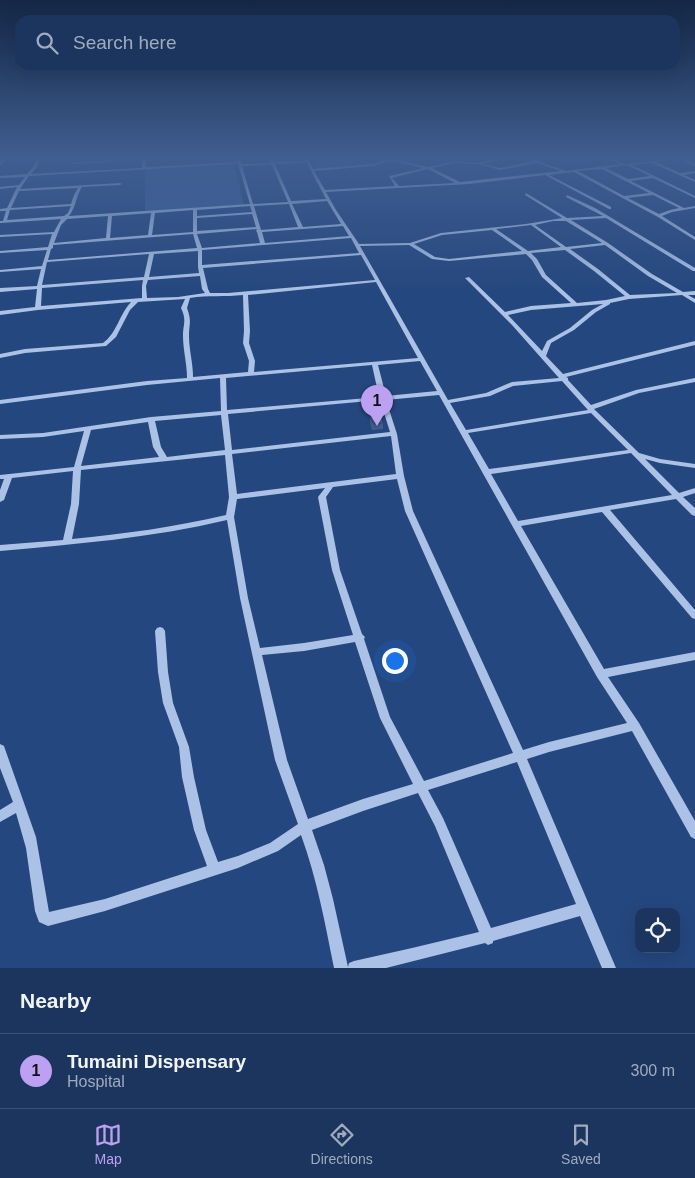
<!DOCTYPE html>
<style>
body{margin:0;font-family:Arial,sans-serif;background:#294068;color:#f1f3f6}
.controls{position:absolute;right:15px;bottom:15px;display:grid;overflow:hidden;border-radius:10px;box-shadow:0 5px 20px #0002}
.controls button{width:45px;height:45px;display:grid;place-items:center;padding:0;border:0;border-bottom:1px solid #3a5074;background:#1c355f;color:#f1f3f6;font:25px sans-serif}
.you{position:absolute;left:394px;top:660px;width:18px;height:18px;margin:-12px;border:4px solid #fff;border-radius:50%;background:#1a73e8;box-shadow:0 0 0 8px #1a73e833}
.badge{display:grid;place-items:center;width:32px;height:32px;border-radius:50%;background:#bca0f2;color:#111;font-size:16px;font-weight:700}
.pin{position:absolute;translate:-50% -41px;filter:drop-shadow(0 1px 2px #0008)}
.pin::after{content:'';position:absolute;top:26px;width:18px;height:15px;background:inherit;clip-path:polygon(0 0,100% 0,50% 100%)}
.list{margin:0;padding:0;list-style:none}
h2{display:flex;justify-content:space-between;align-items:center;height:65px;margin:0;padding:0 20px;font-size:21px}
h2 small{font-size:16px;font-weight:400;color:#a0abbd}
.list li{display:grid;grid-template-columns:32px 1fr auto;gap:15px;align-items:center;box-sizing:border-box;height:75px;padding:0 20px;border-top:1px solid #3a5074}
.list b{display:block;font-size:19px;white-space:nowrap}
.list p{margin:0;font-size:16px;white-space:nowrap;color:#a0abbd}
.list em{font-size:16px;font-style:normal;color:#a0abbd}
.icon{flex:none;width:28px;height:28px;fill:none;stroke:currentColor;stroke-width:2;stroke-linecap:round;stroke-linejoin:round}
.map{position:relative;flex:none;width:695px;height:968px;overflow:hidden}
.search{position:absolute;background:#1c355f;box-shadow:0 5px 20px #0002;left:15px;right:15px;top:15px;height:55px;display:flex;align-items:center;gap:12px;box-sizing:border-box;padding:0 18px;border-radius:15px;color:#a0abbd;font-size:19px}
.sheet{height:140px;background:#1c355f}
nav{display:flex;justify-content:space-around;align-items:center;box-sizing:border-box;height:70px;border-top:1px solid #3a5074;background:#1c355f;font-size:14px;color:#a0abbd}
nav a{display:grid;justify-items:center;gap:2px}
nav .on{color:#bca0f2}
.map>svg:first-child{display:block}
.green{fill:#395f9c}
.lines{fill:none;stroke-linecap:round;stroke-linejoin:round}
.minor{fill:#abc2e6;fill-rule:evenodd}
.wall{fill:#426090}
.building{fill:#4d70a8;stroke:#364e76}
</style>
<div class="map">
<svg width="695" height="968" viewBox="0 0 695 968">
<rect width="100%" height="100%" fill="#25477f"/>
<g class="green">
<path d="M308 157H356L374 164 321 169H317Z"/>
<path d="M234 164 244 205 145 211V169Z"/>
</g>
<g class="lines">
<g class="minor">
<path d="M4 157H8L0 166V163Z"/>
<path d="M38 157H42L37 167 31 174 142 168V157H146V167L238 162 236 157H240L242 164 271 163 268 157H272L274 162 306 161 303 157H307L313 169 373 164 394 157H399L393 159 428 167 455 161 476 163 503 157H509L482 164 500 168 533 161 522 157H527L540 160V162L566 171 620 164 604 157H608L624 164 693 157 684 159 695 164V166L680 159 656 162 680 173 695 171V173L684 175 695 180V182L652 163 632 165 695 196V198L653 178 631 181 684 208 695 206V208L672 212 662 216 695 237V240L658 217 574 172 549 175 611 207V209H609L545 175 469 184 326 192 336 210 359 244 410 243 441 233 526 224 562 218 525 195 526 193 567 218 603 216 566 197 567 195 595 208 695 268V271H693L606 218 571 220 608 243 652 274 683 292 695 291V295H688L695 299V303L682 295 629 299 610 303V304L596 312 574 330 551 343 546 356 563 374 695 341V345L566 377 568 378V380L591 405 636 390 695 378V382L639 393 594 409 639 453 660 459 695 464V468L660 463 645 459 679 493 695 488V493L683 497 695 508V516L692 515 676 499 610 510 695 610V619L692 618 602 512 521 526 604 669 695 652V660L608 677 639 723 695 821V839L691 837 632 731 549 752 527 759 616 968H602L580 916 493 941V943L488 945 485 943 386 968H334C325 923 317 879 301 835L278 851 238 868 105 911 48 926 39 922 35 911 26 848 16 813 0 822V810L13 802 0 768V744L4 746 5 749 36 837 49 912 105 899 207 866 194 830 182 777 179 747 163 703 158 672 155 631 157 628 160 627 163 628 165 631 168 672 173 703 189 747 194 777 206 830 218 862 238 856 270 843 298 824 275 760 240 598 227 520C152 538 76 544 0 551V545L63 540 71 504 73 471 12 478 4 500 0 502V490L4 479H0V475L74 467 84 431 43 437 0 439V435L43 433 151 417 221 411 220 378 147 385 0 404V400L147 381 187 378C187 364 183 350 183 336 183 323 187 321 181 308L185 299 138 302 130 310 116 337 106 346 25 353 0 358V354L25 349 103 343C117 333 119 315 131 302L38 310 0 315V311L35 307 37 289 0 292V288L37 286 41 269 0 272V270L42 266 47 250 0 253V251L48 247 52 234 0 237V235L54 232 61 219 0 223V221H3L6 211H0V209L7 208 17 187 0 189V187L19 185 25 177 0 178V176L27 174 33 167ZM390 161 424 168 389 176 395 186 325 190 314 171 373 166ZM307 163 326 199 291 201 275 164ZM455 163 479 164 500 170 537 163 561 171 460 182 432 168ZM238 164 250 204 69 216C76 207 76 196 82 187L120 185 122 184 120 183 20 189 29 176ZM272 165 288 202 253 204 242 166ZM627 165 650 176 628 179 606 168ZM428 169 455 183 399 186 392 178ZM602 169 649 193 624 196 578 171ZM78 188 74 195 71 204 11 208 19 191ZM653 195 679 208 670 210 659 214 628 198ZM327 201 341 224 303 227 292 204ZM289 204 298 227 261 230 254 206ZM71 206 68 213 64 216 7 220 10 210ZM250 206 252 212 197 216V210ZM193 210V232L152 235 155 213ZM151 213 148 235 110 238 112 216ZM252 214 256 227 197 231V218ZM108 216 106 238 54 243 61 225 67 219ZM553 221H566L602 243 566 247 535 225ZM531 225 561 247 528 251 496 229ZM343 226 349 236 265 243 262 232ZM257 229 256 231 257 232 260 243 202 248 197 234ZM492 230 522 251 449 259 435 257 414 244 442 235ZM193 234 197 248 48 260 51 249 53 248V245ZM351 238 359 253 202 265V250ZM409 245 432 259 449 261 526 254 532 260 542 277 571 303 531 306 505 312 469 277 465 278 512 325 559 378 512 382 486 393 448 400 360 246ZM605 245 648 276 677 293 630 295 598 269 570 249ZM565 250 594 271 625 296 606 300 577 303 546 275 537 259 531 253ZM198 251V267L199 273 149 277 154 254ZM149 254 144 277 42 285 47 262ZM361 255 375 280 228 293H210L208 289 203 268ZM200 276 202 289 205 293 178 297 147 298 146 286 148 280ZM143 280 142 286V298L41 306 42 288ZM376 282 418 358 254 372 255 361 249 343 250 331 248 295ZM243 295 244 331 243 343 249 361 248 372 193 377C193 363 189 350 189 336 189 323 192 322 187 308L190 298C208 295 225 297 243 295ZM603 304 592 310 570 328 547 341 542 351 508 315 531 310ZM420 361 437 391 386 396 378 365ZM372 365 379 397 227 410 226 378ZM562 381 588 410 466 430 450 403 490 396 513 386ZM439 395 597 677 627 723 549 742 523 750 413 511 404 476 397 434 386 400ZM380 400 390 432 232 450 228 414ZM591 413 628 450 489 469 468 433ZM221 415 225 450 167 457 161 447 155 421ZM148 422 153 447 159 457 81 466 91 430ZM391 436 396 474 237 494 232 454ZM631 453 672 495 518 521 491 474ZM225 455 229 497 226 515C175 527 124 534 72 539L79 504 81 470ZM397 479 405 511 513 753 424 781 390 717 364 639 365 637 362 634 340 570 326 497 333 487ZM325 488 318 497 332 570 353 635 304 643 260 648 248 598 234 517 237 499ZM355 642 380 718 413 784 363 799 308 819 287 760 262 655 304 651ZM517 762 576 904 491 928 443 818 428 790ZM418 793 435 826 479 932 412 948 354 961 349 963 348 967 333 899 324 865 312 830 363 811Z"/>
<path d="M110 160 111 162 72 164 70 163Z"/>
</g>
</g>
<path class="wall" d="M370 416 383 423V429L372 430 370 422Z"/>
<path class="building" d="M370 416 381 417 383 423H373Z"/>
<linearGradient id="sky" x2="0" y2="1"><stop stop-color="#142746"/><stop offset="0.54" stop-color="#405e90"/><stop offset="1" stop-color="#405e90" stop-opacity="0"/></linearGradient>
<rect width="695" height="292" fill="url(#sky)"/>
</svg>
<div class="controls">
<button><svg class="icon" aria-label="locate" viewBox="0 0 24 24"><circle cx="12" cy="12" r="6"/><path d="M12 2v4M12 18v4M2 12h4M18 12h4"/></svg></button>
</div>
<div class="you"></div>
<div class="pin badge" style="left:377px;top:426px">1</div>
<div class="search"><svg class="icon" aria-label="search" viewBox="0 0 24 24"><circle cx="10" cy="10" r="6"/><path d="M15 15l6 6"/></svg>Search here</div>
</div>
<section class="sheet">
<h2>Nearby<small></small></h2>
<ul class="list">
<li><span class="badge">1</span><div><b>Tumaini Dispensary</b><p>Hospital</p></div><em>300 m</em></li>
</ul>
</section>
<nav>
<a class="on"><svg class="icon" aria-label="map" viewBox="0 0 24 24"><path d="M3 6l6-2 6 2 6-2v14l-6 2-6-2-6 2zM9 4v14M15 6v14"/></svg>Map</a>
<a><svg class="icon" aria-label="directions" viewBox="0 0 24 24"><path d="M12 3l9 9-9 9-9-9zM9 14v-3h6M13 9l2 2-2 2"/></svg>Directions</a>
<a><svg class="icon" aria-label="saved" viewBox="0 0 24 24"><path d="M7 4h10v16l-5-4-5 4z"/></svg>Saved</a>
</nav>
